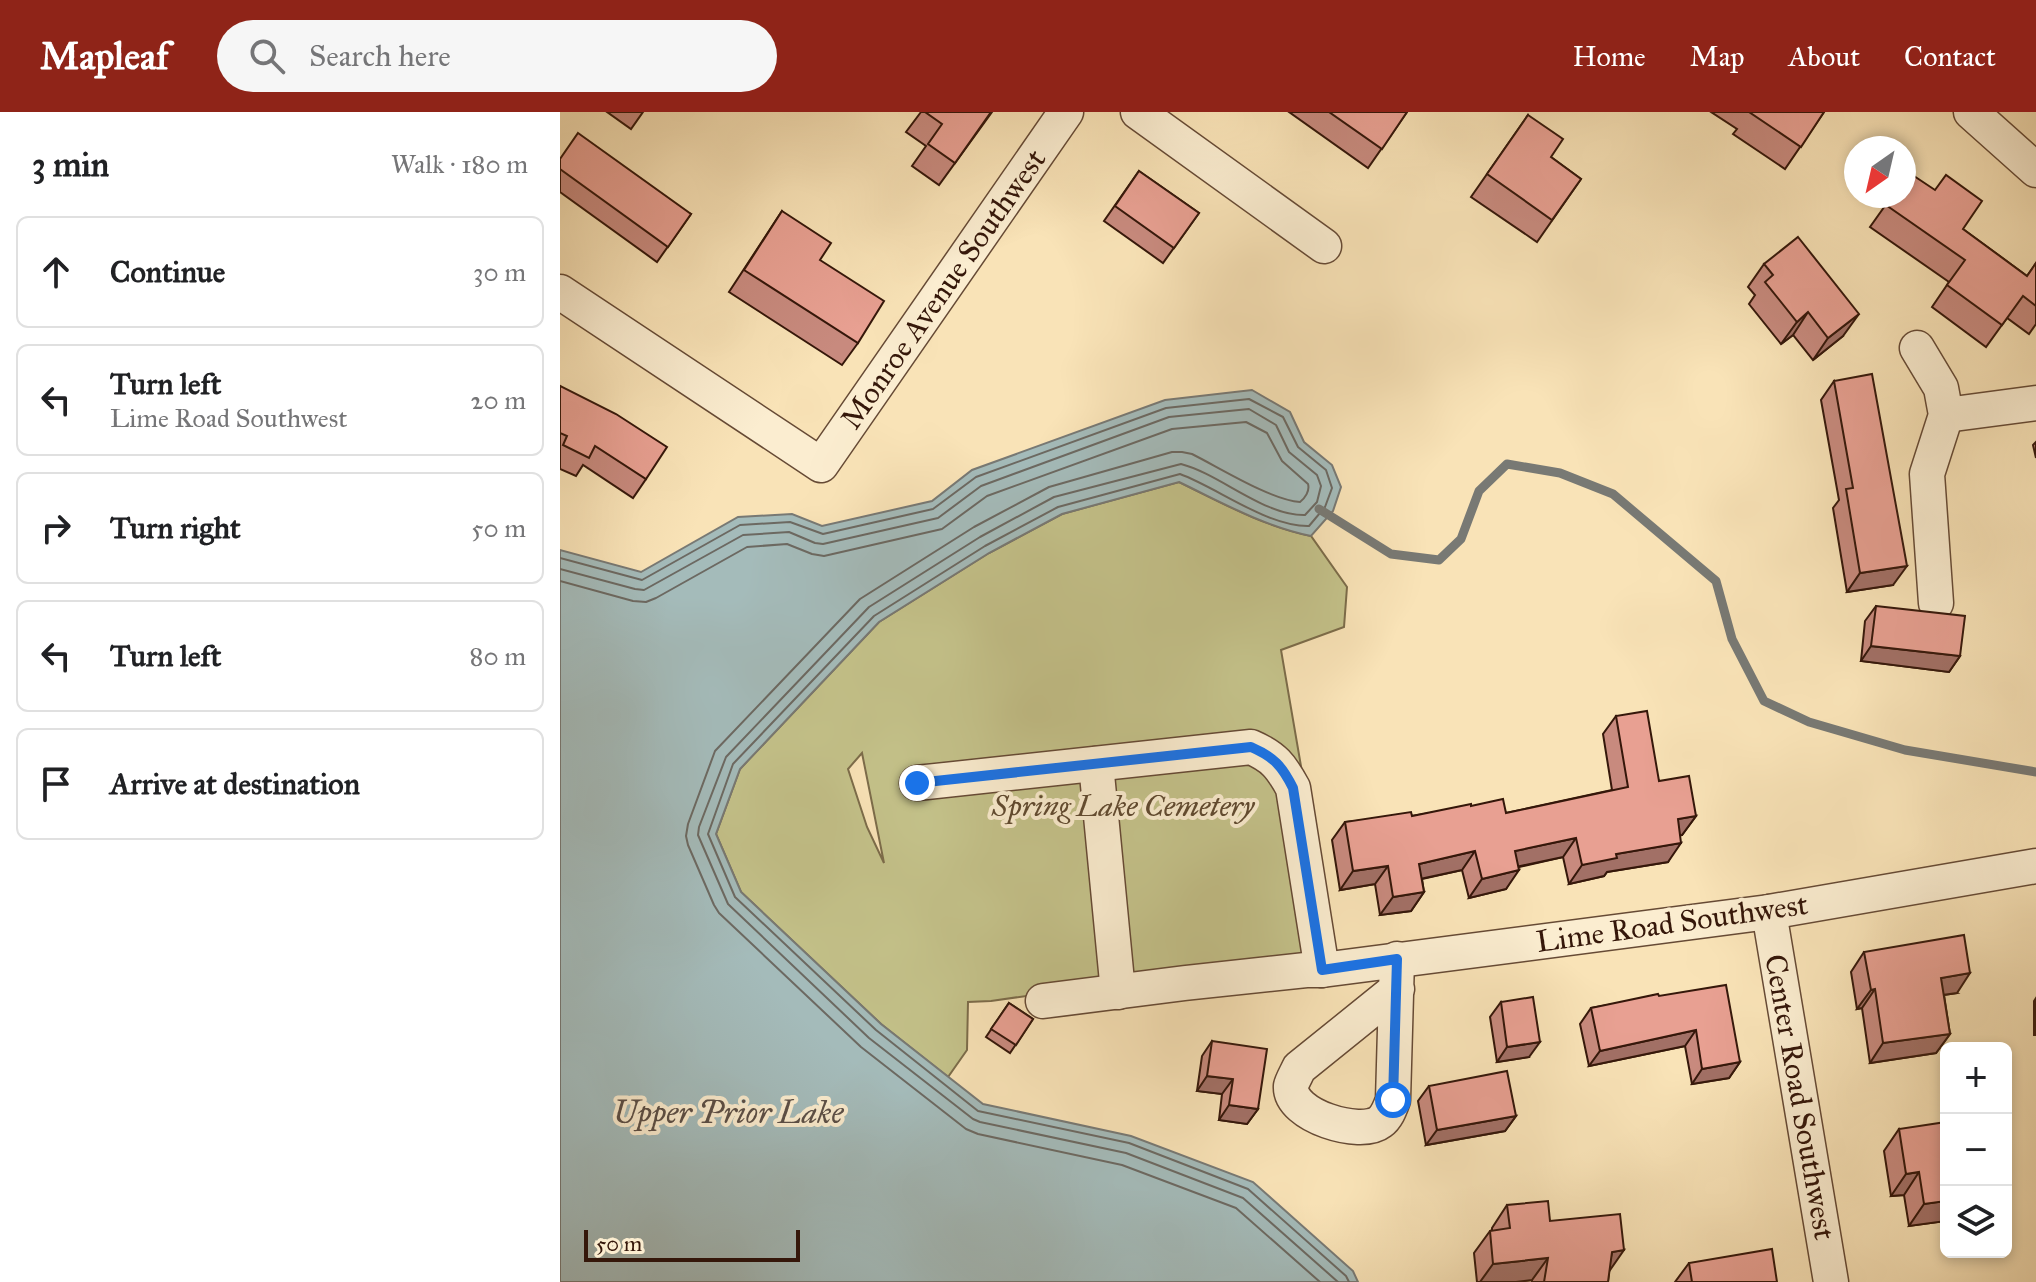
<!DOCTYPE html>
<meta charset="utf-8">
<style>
body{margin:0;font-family:"IM FELL Great Primer",serif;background:#f6f6f6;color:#202124}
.controls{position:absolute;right:24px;bottom:24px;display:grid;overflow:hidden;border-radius:12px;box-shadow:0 4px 12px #0003}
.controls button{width:72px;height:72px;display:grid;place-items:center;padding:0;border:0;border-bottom:2px solid #e0e0e0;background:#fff;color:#202124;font:40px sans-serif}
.compass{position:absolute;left:1284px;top:24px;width:72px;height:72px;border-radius:50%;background:#fff;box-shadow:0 4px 12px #0003;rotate:214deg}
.scale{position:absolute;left:24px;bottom:20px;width:216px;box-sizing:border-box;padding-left:8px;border:4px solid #35170a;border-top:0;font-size:22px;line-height:28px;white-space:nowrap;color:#35170a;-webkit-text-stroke:6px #fbedd0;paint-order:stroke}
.stop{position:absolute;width:24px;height:24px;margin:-18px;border:6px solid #1a73e8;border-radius:50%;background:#fff}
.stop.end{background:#1a73e8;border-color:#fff;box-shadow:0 2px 8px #0008}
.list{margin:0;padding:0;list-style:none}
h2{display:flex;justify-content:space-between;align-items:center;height:104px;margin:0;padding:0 32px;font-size:34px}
h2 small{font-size:26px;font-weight:400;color:#757577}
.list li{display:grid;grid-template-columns:52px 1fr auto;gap:24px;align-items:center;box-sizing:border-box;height:112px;margin:0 16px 16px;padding:0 16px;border:2px solid #e0e0e0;border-radius:12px}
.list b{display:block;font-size:30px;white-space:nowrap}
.list p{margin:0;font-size:26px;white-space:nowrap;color:#757577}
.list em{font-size:26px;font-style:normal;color:#757577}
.icon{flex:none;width:44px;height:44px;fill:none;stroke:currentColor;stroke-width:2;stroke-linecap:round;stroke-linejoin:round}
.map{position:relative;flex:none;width:1476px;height:1170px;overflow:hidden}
header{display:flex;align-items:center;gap:48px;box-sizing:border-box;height:112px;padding:0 40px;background:#8f2418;color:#fff}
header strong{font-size:38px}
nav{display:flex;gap:44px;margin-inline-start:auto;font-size:28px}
.search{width:560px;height:72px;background:#f6f6f6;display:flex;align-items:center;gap:20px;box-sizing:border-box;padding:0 28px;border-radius:44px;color:#757577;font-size:30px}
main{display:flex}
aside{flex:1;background:#fff}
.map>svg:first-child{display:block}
.green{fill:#c4c28a;stroke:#7c6c4a;stroke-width:2;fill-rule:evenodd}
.water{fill:#a4bbba;stroke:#787974;stroke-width:2}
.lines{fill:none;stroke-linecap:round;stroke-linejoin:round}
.shore{stroke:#6c6962;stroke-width:2}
.stream{stroke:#787974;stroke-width:9}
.minor-casing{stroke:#664a35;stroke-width:37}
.minor{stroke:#fbedd0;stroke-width:34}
.wall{fill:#c88a7e;stroke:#35170a;stroke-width:2}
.shaded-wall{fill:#a27066;stroke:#35170a;stroke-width:2}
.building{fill:#e8a092;stroke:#35170a;stroke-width:2}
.route{stroke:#1a73e8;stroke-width:10}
.labels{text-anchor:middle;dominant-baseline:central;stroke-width:8;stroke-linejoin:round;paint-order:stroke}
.street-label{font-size:30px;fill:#35170a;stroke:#fbedd0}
.park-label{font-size:30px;font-style:italic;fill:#604a30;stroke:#fbedd0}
.water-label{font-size:32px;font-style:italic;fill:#5c5048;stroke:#fbedd0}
</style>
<header>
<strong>Mapleaf</strong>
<div class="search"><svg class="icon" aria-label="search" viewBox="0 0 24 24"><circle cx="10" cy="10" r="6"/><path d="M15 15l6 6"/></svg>Search here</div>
<nav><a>Home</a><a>Map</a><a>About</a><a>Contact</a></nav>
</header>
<main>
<aside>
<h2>3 min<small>Walk · 180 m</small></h2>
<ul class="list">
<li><svg class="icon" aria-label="ahead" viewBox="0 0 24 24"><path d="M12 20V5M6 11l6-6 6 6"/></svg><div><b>Continue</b></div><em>30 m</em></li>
<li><svg class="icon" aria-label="left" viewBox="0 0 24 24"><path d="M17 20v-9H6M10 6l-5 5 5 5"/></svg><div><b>Turn left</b><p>Lime Road Southwest</p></div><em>20 m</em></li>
<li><svg class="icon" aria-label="right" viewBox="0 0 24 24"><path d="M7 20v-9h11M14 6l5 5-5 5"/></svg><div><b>Turn right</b></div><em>50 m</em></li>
<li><svg class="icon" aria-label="left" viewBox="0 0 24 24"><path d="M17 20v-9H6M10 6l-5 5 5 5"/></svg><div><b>Turn left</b></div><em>80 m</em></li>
<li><svg class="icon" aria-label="arrive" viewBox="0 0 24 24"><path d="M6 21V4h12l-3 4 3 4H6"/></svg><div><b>Arrive at destination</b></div></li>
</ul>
</aside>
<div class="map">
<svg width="1476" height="1170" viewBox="0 0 1476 1170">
<rect width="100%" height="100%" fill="#f9e3b7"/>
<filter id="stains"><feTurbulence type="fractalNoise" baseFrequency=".0025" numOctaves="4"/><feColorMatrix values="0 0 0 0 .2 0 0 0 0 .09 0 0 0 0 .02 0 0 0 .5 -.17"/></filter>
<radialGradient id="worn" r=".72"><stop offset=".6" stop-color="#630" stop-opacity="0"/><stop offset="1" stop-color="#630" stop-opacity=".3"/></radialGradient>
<path class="green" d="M619 370C662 391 703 414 751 424L787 475 784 515 721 538 773 840 431 889 408 890 407 938 388 965 321 912 181 780 156 722 180 657 319 510 429 441 502 402ZM302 641 324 751 307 715 288 657Z"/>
<path class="water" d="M692 278 730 300 744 330 772 353 781 375 773 399 751 424C703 414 663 391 619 370L502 402 429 441 319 510 180 657 156 722 181 780 321 912 423 992 571 1024 693 1070 793 1159 798 1170H0V438L81 460 178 405 232 402 262 414 372 389 412 358 605 288Z"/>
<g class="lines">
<g class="shore">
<path d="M0 446 82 468 180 413 230 410 263 422 373 397 416 365 606 296 689 287 723 305 738 335 766 358 772 376 765 395 749 414C708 415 658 376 620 362L498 395 425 434 314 504 173 652 148 722 175 785 316 918 418 999 569 1031 688 1077 786 1164 789 1170"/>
<path d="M0 457 75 477 84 478 183 423 229 420 255 431 263 432 378 406 421 374 609 305 689 297 716 313 729 340 757 363 761 374 757 390 745 403C704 404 660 362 621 352L494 385 420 425 309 495 166 645 139 715 138 723 168 792 309 926 413 1007 420 1010 566 1041 683 1086 778 1170"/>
<path d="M0 469 73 489 86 490 96 486 187 435 227 432 252 442 264 444 382 417 427 384 612 317 686 310 707 321 722 349 748 372C750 379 745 386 740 390 711 388 660 356 632 342L622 340H612L489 375 414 415 300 487 155 639 128 712 126 724 128 733 154 793 159 801 301 935 406 1017 418 1022 562 1053 676 1096 760 1170"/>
</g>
<path class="stream" d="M759 397 831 442 879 448 901 427 919 379 947 352 1000 361 1053 382 1156 469 1172 527 1204 589 1249 610 1345 638 1476 660"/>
<g class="minor-casing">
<g id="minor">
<path d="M578 0 764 134"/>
<path d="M1411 0 1476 58"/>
<path d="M0 180 261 353 506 0"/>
<path d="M1357 236 1381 276 1386 303 1367 362 1376 491"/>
<path d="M1386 303 1476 291"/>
<path d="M536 652 558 880"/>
<path d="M357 671 691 635C714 645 721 654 733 676L762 858"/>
<path d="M1209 800 1271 1170"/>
<path d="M837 847 833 988C830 996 827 1005 820 1010 801 1025 729 1004 731 974 732 969 737 961 739 956L837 877"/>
<path d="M483 889 625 871 746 858H762L1209 800 1476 754"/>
</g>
</g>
<use href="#minor" class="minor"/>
</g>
<g class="wall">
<path d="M47 0H83L71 17Z"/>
<path d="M361 0H432L379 73 352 54 366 34 346 20Z"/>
<path d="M729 0H847L808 56Z"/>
<path d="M1151 0H1264L1225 57 1173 22 1177 17Z"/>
<path d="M968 3 991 45 1021 67 977 130 911 85Z"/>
<path d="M0 47 131 102 97 150 0 80Z"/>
<path d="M579 59 639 101 603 151 544 109Z"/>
<path d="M1332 84 1403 117 1467 164 1476 151V212L1469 222 1447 206 1426 235 1372 195 1389 170 1310 115Z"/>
<path d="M222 99 260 148 298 231 282 253 169 180Z"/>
<path d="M1204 152 1283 224 1253 248 1233 223 1221 232 1189 192 1195 183 1188 175Z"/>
<path d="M1274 269 1333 473 1287 480 1273 396 1279 388 1261 288Z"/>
<path d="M0 274 86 367 73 386 23 353 16 364 0 357Z"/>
<path d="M1476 330V346L1473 333Z"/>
<path d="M1316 494 1400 544 1389 560 1301 549 1305 509Z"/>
<path d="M1056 604 1099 669 1136 704 1122 723H1120L1108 750 1047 760 1044 764 1009 772 1003 745 959 755 946 777 909 786 902 758 862 767 864 780 851 799 820 803 815 772 780 778 772 728 785 710 852 704 911 694 946 701 1052 678 1043 622Z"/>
<path d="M1304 840 1397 881 1384 883 1390 922 1376 941 1310 951 1302 896 1297 897 1291 860Z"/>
<path d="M1099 884 1180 950 1169 966 1132 972 1125 934 1029 954 1020 912 1031 896Z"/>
<path d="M1476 886V923H1474V889Z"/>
<path d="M941 890 969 945 937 950 930 905Z"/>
<path d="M449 891 473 907 450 941 426 925Z"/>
<path d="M652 929 698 997 687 1012 659 1008 662 982 637 979 642 944Z"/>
<path d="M869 974 956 1004 945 1019 866 1033 858 989Z"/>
<path d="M1339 1017 1386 1109 1349 1114 1344 1083 1331 1084 1324 1039Z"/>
<path d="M947 1093 990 1109 1049 1160 1048 1170H972V1168L956 1170H917L914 1141 930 1119 932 1118V1116Z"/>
<path d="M1129 1151 1217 1170H1115Z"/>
</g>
<g class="shaded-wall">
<path d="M1248 200 1233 223 1221 232 1237 210Z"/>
<path d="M1299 202 1283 224 1253 248 1268 226Z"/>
<path d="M1347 454 1333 473 1287 480 1300 461Z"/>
<path d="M1311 534 1400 544 1389 560 1301 549Z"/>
<path d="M1136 704 1122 723 1104 726 1118 707Z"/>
<path d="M1016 726 1003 745 942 758 955 739Z"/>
<path d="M1121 731 1108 750 1047 760 1044 764 1009 772 1022 753 1056 742Z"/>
<path d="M915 739 902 758 846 770 859 752Z"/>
<path d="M828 754 815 772 780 778 793 759Z"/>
<path d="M959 758 946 777 909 786 922 767Z"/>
<path d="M864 780 851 799 820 803 833 785Z"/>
<path d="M1410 861 1397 881 1368 885 1381 866Z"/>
<path d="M1315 877 1302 896 1297 897 1311 878Z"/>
<path d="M1136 918 1125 934 1029 954 1040 939Z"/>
<path d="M1390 922 1376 941 1310 951 1323 931Z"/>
<path d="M980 930 969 945 937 950 947 935Z"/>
<path d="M1180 950 1169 966 1132 972 1142 957Z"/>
<path d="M647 964 673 967 662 982 637 979Z"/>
<path d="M669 993 698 997 687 1012 659 1008Z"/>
<path d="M956 1004 945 1019 866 1033 877 1018Z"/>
<path d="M1359 1060 1344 1083 1331 1084 1346 1062Z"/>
<path d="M1386 1089V1109L1349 1114 1364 1092Z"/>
<path d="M1064 1138 1048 1161 1052 1140Z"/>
<path d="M988 1146 972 1168 956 1170H920L933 1152Z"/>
</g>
<g class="building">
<path d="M365 0H431L395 51 368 32 382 12Z"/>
<path d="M769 0H847L822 37Z"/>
<path d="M1189 0H1264L1241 35Z"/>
<path d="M968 3 1003 27 991 45 1021 67 992 108 927 62Z"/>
<path d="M18 21 131 102 108 135 0 57V47Z"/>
<path d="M579 59 639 101 614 136 555 94Z"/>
<path d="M1348 60 1375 78 1386 63 1422 89 1403 117 1467 164 1476 151V194L1463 184 1442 213 1387 173 1405 148 1326 93 1332 84H1344V67Z"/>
<path d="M222 99 271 131 260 148 324 189 298 231 184 158Z"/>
<path d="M1238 125 1299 202 1268 226 1248 200 1237 210 1205 170 1213 163 1204 152Z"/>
<path d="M1312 262 1347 454 1300 461 1286 377 1293 376 1274 269Z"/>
<path d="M0 274 56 302 107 335 86 367 35 334 29 346 3 333 7 324 0 321Z"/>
<path d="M1316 494 1405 504 1400 544 1311 534Z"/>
<path d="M1087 599 1099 669 1129 664 1136 704 1118 707 1121 731 1056 742 1057 746 1022 753 1016 726 955 739 959 758 922 767 915 739 859 752 864 780 833 785 828 754 793 759 785 710 851 700 852 704 911 692V694L943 687 946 701 1068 675 1056 604Z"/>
<path d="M1404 823 1410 861 1381 866 1390 922 1323 931 1315 877 1311 878 1304 840Z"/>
<path d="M1166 873 1180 950 1142 957 1136 918 1040 939 1031 896 1098 882 1099 884Z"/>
<path d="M973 885 980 930 947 935 941 890Z"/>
<path d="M449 891 473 907 456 933 431 917Z"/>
<path d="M652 929 707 937 698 997 669 993 673 967 647 964Z"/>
<path d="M947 959 956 1004 877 1018 869 974Z"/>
<path d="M1386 1010V1089L1364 1092 1359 1060 1346 1062 1339 1017Z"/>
<path d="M988 1089 990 1109 1060 1102 1064 1138 1052 1140 1048 1170H984L988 1146 933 1152 930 1119 950 1116 947 1093Z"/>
<path d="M1212 1137 1217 1170H1132L1129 1151Z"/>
</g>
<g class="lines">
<path class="route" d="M357 671 691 635C714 645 722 654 733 676L762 858 837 847 833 988"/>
</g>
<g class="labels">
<g class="street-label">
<text transform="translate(383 177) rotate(-55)">Monroe Avenue Southwest</text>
<text transform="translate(1112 811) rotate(-8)">Lime Road Southwest</text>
<text transform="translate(1240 985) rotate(80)">Center Road Southwest</text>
</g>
<g class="park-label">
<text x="563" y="694">Spring Lake Cemetery</text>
</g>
<g class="water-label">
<text x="168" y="1000">Upper Prior Lake</text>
</g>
</g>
<rect width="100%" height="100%" filter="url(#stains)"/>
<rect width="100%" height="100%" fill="url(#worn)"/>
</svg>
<div class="controls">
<button>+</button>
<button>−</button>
<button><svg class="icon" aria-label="layers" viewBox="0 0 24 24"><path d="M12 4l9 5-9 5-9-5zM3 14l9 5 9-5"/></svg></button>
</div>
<svg class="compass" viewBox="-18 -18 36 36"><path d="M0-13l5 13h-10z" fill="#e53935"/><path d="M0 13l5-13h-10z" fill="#757577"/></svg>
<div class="scale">50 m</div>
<div class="stop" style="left:833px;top:988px"></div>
<div class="stop end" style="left:357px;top:671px"></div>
</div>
</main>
